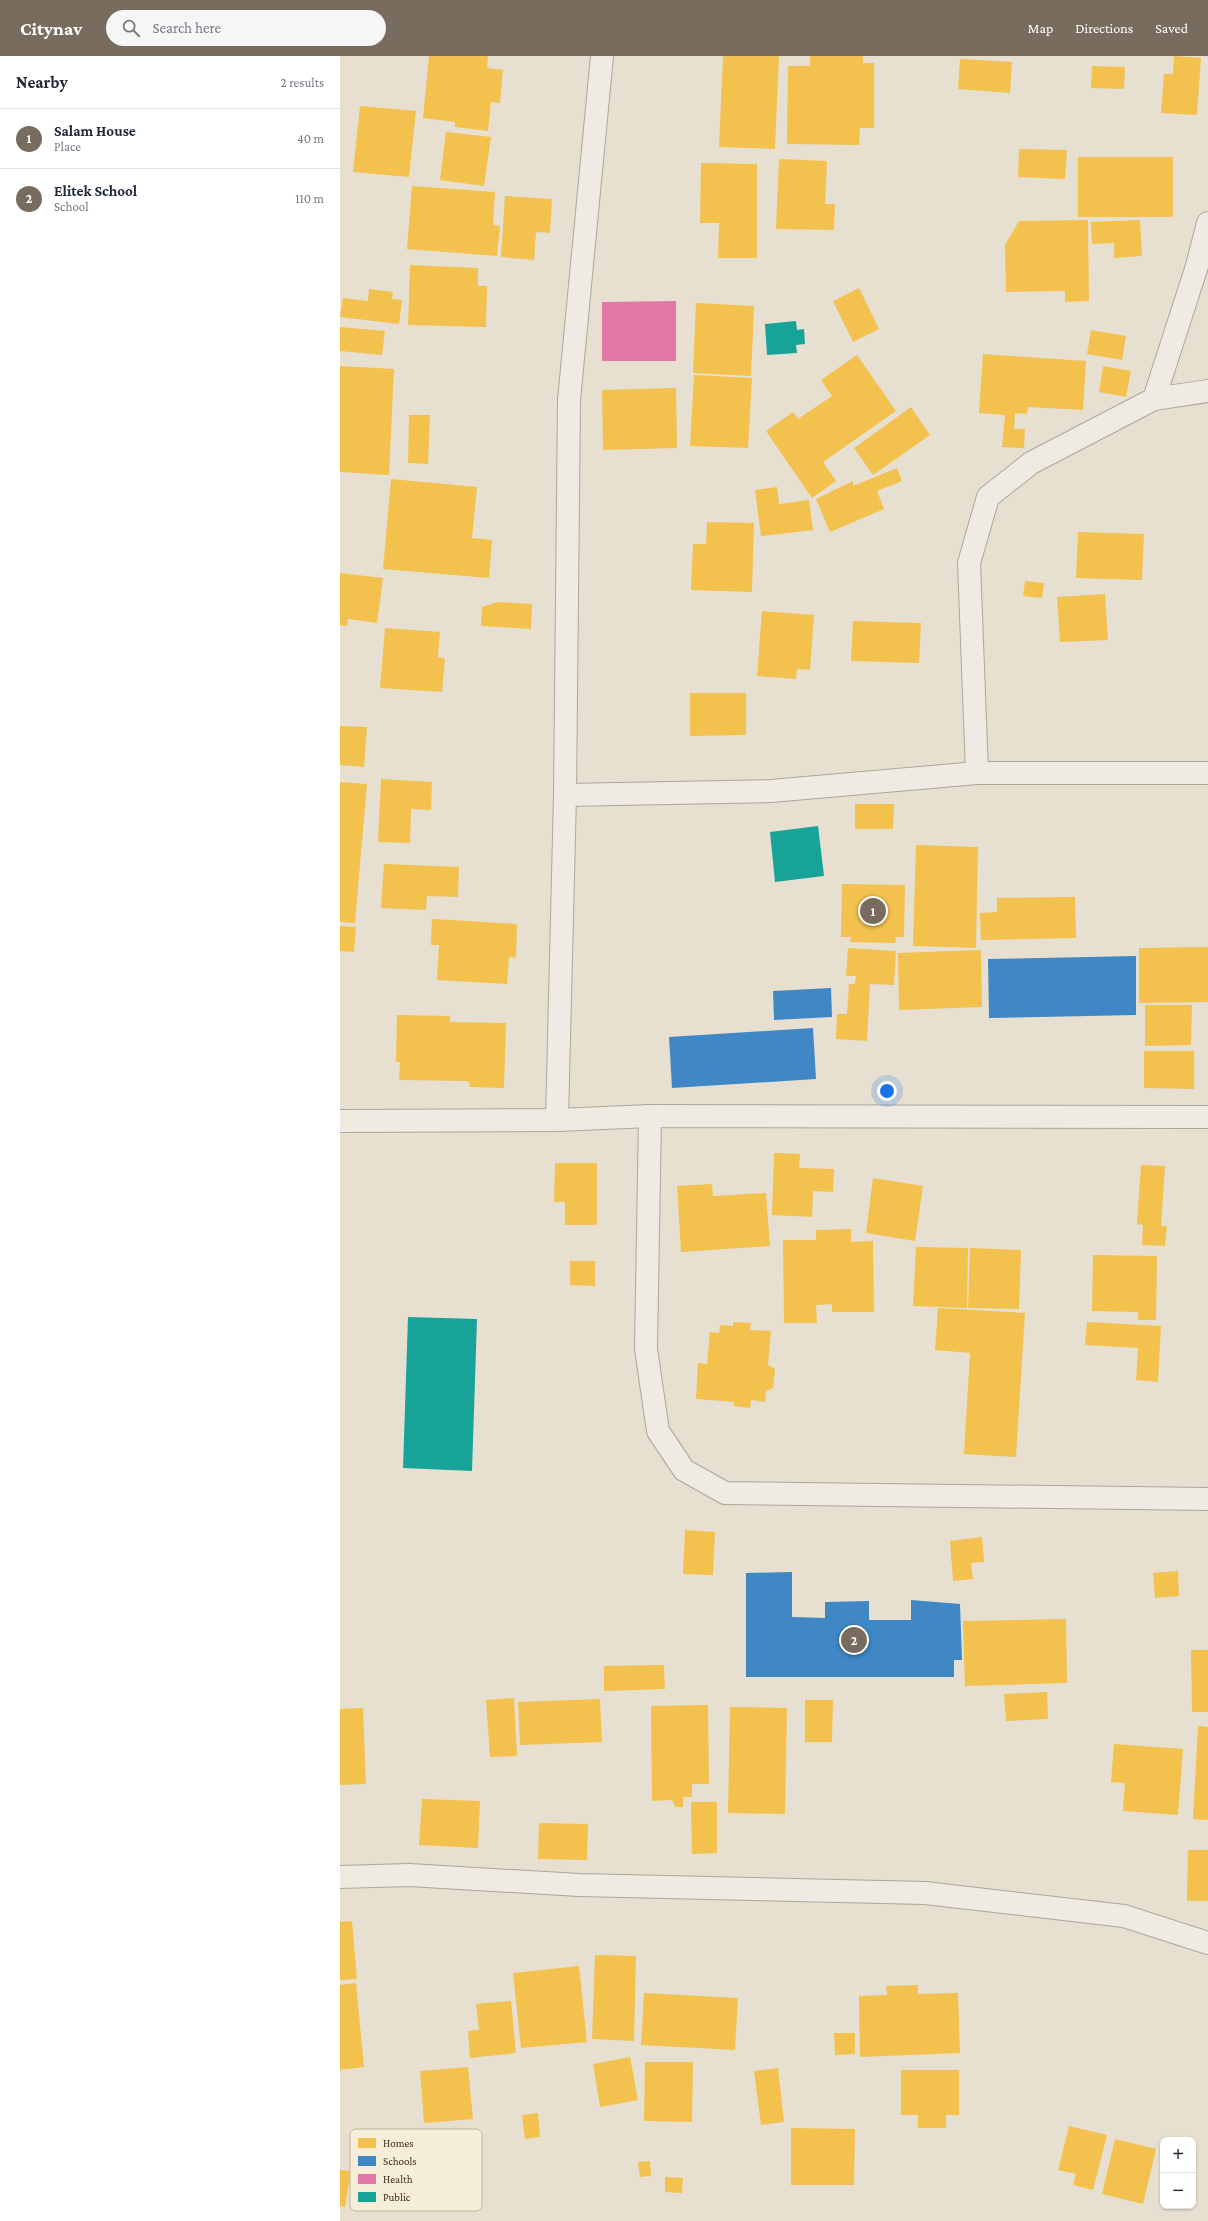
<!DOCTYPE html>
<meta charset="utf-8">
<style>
body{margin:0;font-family:"Crimson Pro",serif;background:#f6f6f7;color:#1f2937}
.controls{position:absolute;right:12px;bottom:12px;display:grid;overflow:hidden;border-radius:8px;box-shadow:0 1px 3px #0004}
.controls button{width:36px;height:36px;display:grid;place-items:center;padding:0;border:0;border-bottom:1px solid #e0e1e3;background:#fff;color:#1f2937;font:20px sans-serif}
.you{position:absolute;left:547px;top:1035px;width:14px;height:14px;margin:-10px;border:3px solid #fff;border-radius:50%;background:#1a73e8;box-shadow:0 0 0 6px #1a73e833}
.badge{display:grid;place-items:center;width:26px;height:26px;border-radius:50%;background:#786c5e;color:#fff;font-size:13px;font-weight:700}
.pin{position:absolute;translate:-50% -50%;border:2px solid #fff;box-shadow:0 1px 4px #0006}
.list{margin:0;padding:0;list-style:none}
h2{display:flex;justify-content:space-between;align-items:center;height:52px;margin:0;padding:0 16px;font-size:17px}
h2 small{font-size:13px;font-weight:400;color:#747a83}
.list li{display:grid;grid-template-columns:26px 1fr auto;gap:12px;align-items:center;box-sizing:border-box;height:60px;padding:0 16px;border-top:1px solid #e0e1e3}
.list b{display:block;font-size:15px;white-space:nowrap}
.list p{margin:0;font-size:13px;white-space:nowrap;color:#747a83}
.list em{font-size:13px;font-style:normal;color:#747a83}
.icon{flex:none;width:22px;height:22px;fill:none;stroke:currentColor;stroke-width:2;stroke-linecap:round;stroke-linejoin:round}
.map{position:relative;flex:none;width:868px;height:2165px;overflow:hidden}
header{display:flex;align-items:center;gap:24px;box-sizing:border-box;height:56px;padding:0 20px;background:#786c5e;color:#fff}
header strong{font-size:19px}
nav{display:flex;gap:22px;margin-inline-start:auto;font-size:14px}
.search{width:280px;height:36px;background:#f6f6f7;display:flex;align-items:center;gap:10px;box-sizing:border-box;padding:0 14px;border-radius:22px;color:#747a83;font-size:15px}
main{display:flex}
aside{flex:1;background:#fff}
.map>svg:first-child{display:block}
.homes{fill:#f2c14e}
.schools{fill:#3f88c5}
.health{fill:#e377a8}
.public{fill:#17a398}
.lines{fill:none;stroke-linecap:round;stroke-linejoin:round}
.street-casing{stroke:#ada599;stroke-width:24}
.street{stroke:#efebe3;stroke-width:22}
.key{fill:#f7eed8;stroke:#bfb4a1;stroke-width:1}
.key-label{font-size:11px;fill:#3d2e20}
</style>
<header>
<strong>Citynav</strong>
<div class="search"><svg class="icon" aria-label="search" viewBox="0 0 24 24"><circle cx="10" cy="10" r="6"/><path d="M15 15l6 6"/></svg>Search here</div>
<nav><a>Map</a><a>Directions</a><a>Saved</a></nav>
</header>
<main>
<aside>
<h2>Nearby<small>2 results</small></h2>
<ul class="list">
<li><span class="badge">1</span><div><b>Salam House</b><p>Place</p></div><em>40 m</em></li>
<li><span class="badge">2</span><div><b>Elitek School</b><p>School</p></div><em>110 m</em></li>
</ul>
</aside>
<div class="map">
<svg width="868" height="2165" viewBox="0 0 868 2165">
<rect width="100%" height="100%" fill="#e7e0d1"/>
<g class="homes">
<path d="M89 0H148L147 12 163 14 160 47 151 46 148 75 115 71V66L83 62Z"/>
<path d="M383 0H439L435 93 379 91Z"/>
<path d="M470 0H523V7H534V72H520L519 89 447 88 448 10H470Z"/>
<path d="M834 0 861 2 857 59 821 57 824 18H833Z"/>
<path d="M620 3 672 6 670 37 618 33Z"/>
<path d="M752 10 785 11 784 33 751 32Z"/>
<path d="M20 50 76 55 69 121 13 116Z"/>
<path d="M106 76 151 81 144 130 100 124Z"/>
<path d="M679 93 727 94 725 123 678 121Z"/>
<rect x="738" y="101" width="95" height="60"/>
<path d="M439 103 487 105 485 148H495L494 174 436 173Z"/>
<path d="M361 107 417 108V202H378L379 167H360Z"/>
<path d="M72 130 155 136 153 169 160 170 157 200 67 193Z"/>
<path d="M165 140 212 143 210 177 196 176 194 204 161 201Z"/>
<path d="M748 164 749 245 725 246V235L666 236 665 189 679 165Z"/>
<path d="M800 164 802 200 774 202V187L752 188 751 166Z"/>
<path d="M70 209 138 212V230H147L146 271 68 269Z"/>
<path d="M519 232 539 273 513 286 493 245Z"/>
<path d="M29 233 53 236 52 243 62 244 59 268 0 261 3 242 28 245Z"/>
<path d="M356 247 414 250 411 320 353 317Z"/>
<path d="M0 271 45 275 42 299 0 295Z"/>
<path d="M751 274 786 280 782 304 747 298Z"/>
<path d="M643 298 746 305 743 354 688 351 687 358 675 357 674 373H685L684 392 662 391 665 359 639 357Z"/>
<path d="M517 299 556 355 483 406 496 425 472 442 426 375 453 356 458 363 492 340 481 324Z"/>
<path d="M0 310 54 313 49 419 0 416Z"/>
<path d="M763 310 791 315 786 341 759 336Z"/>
<path d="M354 319 412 322 408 392 350 390Z"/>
<path d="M336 332 337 392 263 394 262 334Z"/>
<path d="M571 351 590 379 533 419 514 392Z"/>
<path d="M69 359H90L88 408 68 407Z"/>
<path d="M557 412 562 425 537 435 544 453 490 476 476 443 513 425V430Z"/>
<path d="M51 423 137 431 132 482 152 484 149 522 43 513Z"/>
<path d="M437 431 439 448 469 444 473 474 421 480 415 434Z"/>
<path d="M367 466 414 467 412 536 351 534 353 488H366Z"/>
<path d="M738 476 804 478 802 524 736 522Z"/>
<path d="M0 517 43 522 37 567 8 563 7 570 0 569Z"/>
<path d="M685 525 704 527 702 542 683 540Z"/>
<path d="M765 538 768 584 720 586 717 541Z"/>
<path d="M157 546 192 548 191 573 141 570 142 551Z"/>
<path d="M422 555 474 559 470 614 457 613 456 623 417 620Z"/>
<path d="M513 565 581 567 579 607 511 605Z"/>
<path d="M45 572 100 576 98 601 105 603 102 636 40 632Z"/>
<path d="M350 637H406V679L350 680Z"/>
<path d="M0 670 27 671 24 711 0 709Z"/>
<path d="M41 723 92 726 91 754 71 753 70 787 38 786Z"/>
<path d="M0 726 27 728 15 867 0 866Z"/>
<path d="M515 748H554L553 773H515Z"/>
<path d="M576 789 638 791 636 892 573 890Z"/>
<path d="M44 808 119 811 118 841 87 840 86 854 41 852Z"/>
<path d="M502 828 565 829 564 881H556L555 887 510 886 511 881H501Z"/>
<path d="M735 841 736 882 641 884 640 857 657 856V842Z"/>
<path d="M92 863 177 868 176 902 169 901 167 928 97 924 99 889H91Z"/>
<path d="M0 870 16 871 14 896 0 895Z"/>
<path d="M868 891V946L799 947V892Z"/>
<path d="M508 892 556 895 554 929 530 928 527 985 496 983 497 958H507L509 928H515L516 920H506Z"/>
<path d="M641 894 642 951 559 954 558 897Z"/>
<path d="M805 949H852L851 989 805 990Z"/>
<path d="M57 959 110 960V966L166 967 164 1032 130 1031 128 1025 59 1024 60 1006H56Z"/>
<path d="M804 995H854V1033L804 1032Z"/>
<path d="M434 1097 460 1098 459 1112 494 1113 493 1136 473 1135 472 1161 432 1159Z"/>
<path d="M215 1107H257V1169H225V1146H214Z"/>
<path d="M801 1109 825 1110 821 1170H827L825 1190 802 1189 803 1169 797 1168Z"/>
<path d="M533 1122 583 1130 575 1185 526 1177Z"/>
<path d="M372 1128 373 1140 426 1137 430 1190 341 1196 337 1130Z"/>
<path d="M511 1173V1186L533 1185 534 1256H492V1248L476 1249 477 1267H444L443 1184H476V1174Z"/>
<path d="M576 1191 628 1192 627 1252 573 1250Z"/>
<path d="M630 1192 681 1194 679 1253 628 1252Z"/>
<path d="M753 1199 817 1200 816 1264H798V1256L752 1255Z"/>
<path d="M230 1205H255V1230L230 1229Z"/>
<path d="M598 1252 685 1257 676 1401 624 1398 630 1297 595 1294Z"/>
<path d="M393 1266 411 1267 410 1274 431 1275 428 1309 435 1313 433 1332 426 1335 425 1346 411 1344 410 1352 394 1350V1346L356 1343 358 1307 367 1308 370 1276 379 1277 380 1269 393 1270Z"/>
<path d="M747 1266 821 1270 818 1326 796 1324 798 1292 745 1289Z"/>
<path d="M345 1474 375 1476 373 1519 343 1518Z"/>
<path d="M642 1481 644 1506 631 1507 633 1523 613 1525 610 1485Z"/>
<path d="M838 1515 839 1540 815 1542 813 1517Z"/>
<path d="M726 1563 727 1627 625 1630 623 1565Z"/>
<path d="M851 1594H868V1656H852Z"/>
<path d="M324 1609 325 1633 264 1635V1610Z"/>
<path d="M707 1636 708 1663 666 1665 664 1638Z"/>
<path d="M174 1642 177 1700 150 1701 146 1644Z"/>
<path d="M260 1643 262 1686 180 1689 178 1646Z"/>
<path d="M465 1644H493L492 1686H465Z"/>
<path d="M368 1649 369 1728H352V1741H343V1751H335L332 1744 312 1745 311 1650Z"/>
<path d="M390 1651 447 1652 445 1758 388 1757Z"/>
<path d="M23 1652 26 1728 0 1729V1653Z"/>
<path d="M858 1670 868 1671V1764L853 1763Z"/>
<path d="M774 1688 843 1693 838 1759 783 1755 785 1727 771 1726Z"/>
<path d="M82 1743 140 1745 138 1792 79 1789Z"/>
<path d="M351 1746H377V1797L352 1798Z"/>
<path d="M199 1767 248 1768 247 1804 198 1803Z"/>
<path d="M848 1794H868V1845H847Z"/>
<path d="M12 1865 17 1923 0 1924V1866Z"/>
<path d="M255 1899 296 1900 294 1985 252 1983Z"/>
<path d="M239 1910 247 1986 181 1992 173 1917Z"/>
<path d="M16 1927 24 2011 0 2014V1929Z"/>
<path d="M578 1929V1938L618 1937 620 1997 520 2001 519 1940 547 1939 546 1930Z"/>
<path d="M304 1937 398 1942 395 1994 301 1989Z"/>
<path d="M171 1945 176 1997 130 2002 128 1975 139 1974 136 1948Z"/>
<path d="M494 1977H515V1998L495 1999Z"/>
<path d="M290 2001 298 2044 260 2051 253 2008Z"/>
<path d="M305 2006H353L352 2066 304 2065Z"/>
<path d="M128 2011 133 2063 84 2067 80 2015Z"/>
<path d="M438 2012 444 2066 421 2069 414 2015Z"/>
<path d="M561 2014H619V2059H606V2072H578V2059H561Z"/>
<path d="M198 2057 200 2081 185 2083 182 2059Z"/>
<path d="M729 2070 767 2079 753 2134 733 2129 736 2118 718 2114Z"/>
<path d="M451 2072 515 2073 514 2129H451Z"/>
<path d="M775 2083 816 2093 803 2148 762 2138Z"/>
<path d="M310 2105 311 2120 300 2121 298 2106Z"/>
<path d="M0 2114 11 2115 5 2151 0 2150Z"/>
<path d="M325 2121 343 2122 342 2137 325 2136Z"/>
</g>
<g class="schools">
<path d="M796 900V959L649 962 648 903Z"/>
<path d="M491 932 492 961 434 964 433 935Z"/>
<path d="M473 972 476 1023 332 1032 329 981Z"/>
<path d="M452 1516V1561L485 1562V1546L529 1545V1564H571V1544L620 1548 622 1604H614V1621H406V1517Z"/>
</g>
<path class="health" d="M336 245V305H262V246Z"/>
<g class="public">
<path d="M456 265 457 274 464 273 465 288 456 289 457 297 427 299 425 268Z"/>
<path d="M478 770 484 820 435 826 430 776Z"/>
<path d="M68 1261 137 1263 132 1415 63 1412Z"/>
</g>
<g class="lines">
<g class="street-casing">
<g id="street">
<path d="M814 343 868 335"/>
<path d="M637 717 629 507 648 441 691 407 814 343 857 210 868 167"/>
<path d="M225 739 431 735 637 717H868"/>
<path d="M310 1060 306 1293 318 1375 344 1414 385 1437 868 1443"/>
<path d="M217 1064 225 739 229 344 262 0"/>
<path d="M0 1065 217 1064 310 1060 868 1061"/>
<path d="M0 1821 69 1819 239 1829 585 1837 784 1860 868 1887"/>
</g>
</g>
<use href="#street" class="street"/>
</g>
<rect x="10" y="2073" width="132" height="82" rx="6" class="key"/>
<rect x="18" y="2082" width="18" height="10" fill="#f2c14e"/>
<rect x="18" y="2100" width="18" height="10" fill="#3f88c5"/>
<rect x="18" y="2118" width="18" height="10" fill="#e377a8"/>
<rect x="18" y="2136" width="18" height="10" fill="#17a398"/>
<g class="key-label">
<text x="43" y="2091">Homes</text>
<text x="43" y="2109">Schools</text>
<text x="43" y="2127">Health</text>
<text x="43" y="2145">Public</text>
</g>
</svg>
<div class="controls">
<button>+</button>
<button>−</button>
</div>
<div class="you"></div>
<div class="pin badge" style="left:533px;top:855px">1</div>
<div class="pin badge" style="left:514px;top:1584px">2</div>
</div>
</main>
